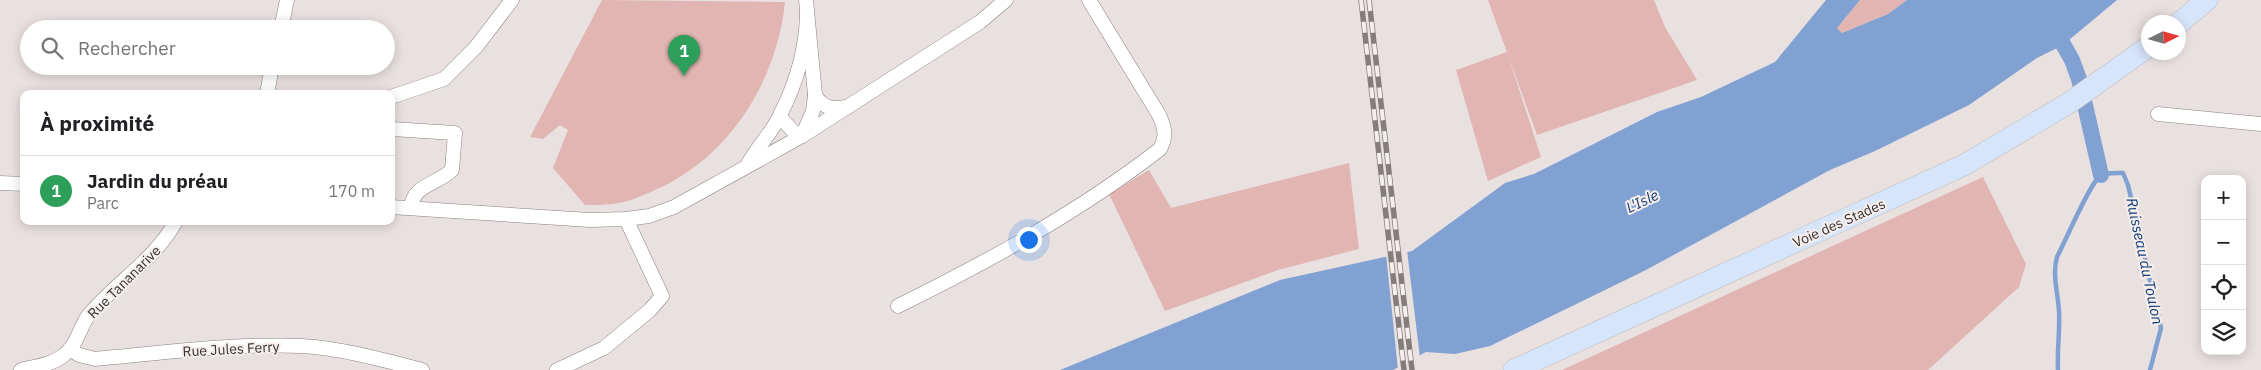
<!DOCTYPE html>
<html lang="fr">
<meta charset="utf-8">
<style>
body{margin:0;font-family:"IBM Plex Sans",sans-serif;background:#f6f6f6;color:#202124}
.controls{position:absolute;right:15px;bottom:15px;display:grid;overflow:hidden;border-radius:10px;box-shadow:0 2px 12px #0003}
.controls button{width:45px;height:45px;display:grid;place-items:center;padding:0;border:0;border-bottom:1px solid #e0e0e0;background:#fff;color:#202124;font:25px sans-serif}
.compass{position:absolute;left:2141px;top:15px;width:45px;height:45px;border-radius:50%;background:#fff;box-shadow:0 2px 12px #0003;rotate:85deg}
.you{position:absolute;left:1028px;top:239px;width:18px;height:18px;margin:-12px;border:4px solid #fff;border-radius:50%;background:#1a73e8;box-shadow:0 0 0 8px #1a73e833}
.badge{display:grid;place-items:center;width:32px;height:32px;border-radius:50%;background:#7c3aed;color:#fff;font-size:16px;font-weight:700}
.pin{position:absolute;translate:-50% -41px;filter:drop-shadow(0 1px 2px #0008)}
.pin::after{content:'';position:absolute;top:26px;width:18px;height:15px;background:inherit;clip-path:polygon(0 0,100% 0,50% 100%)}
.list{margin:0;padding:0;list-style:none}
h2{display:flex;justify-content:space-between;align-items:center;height:65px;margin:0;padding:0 20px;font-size:21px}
h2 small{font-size:16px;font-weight:400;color:#757577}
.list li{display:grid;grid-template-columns:32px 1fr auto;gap:15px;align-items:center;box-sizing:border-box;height:70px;padding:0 20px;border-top:1px solid #e0e0e0}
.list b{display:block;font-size:19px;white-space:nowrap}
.list p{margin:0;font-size:16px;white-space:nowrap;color:#757577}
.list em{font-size:16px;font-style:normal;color:#757577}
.icon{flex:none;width:28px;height:28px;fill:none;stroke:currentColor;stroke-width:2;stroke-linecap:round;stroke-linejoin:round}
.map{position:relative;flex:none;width:2261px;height:370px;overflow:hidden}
.search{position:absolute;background:#fff;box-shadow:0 2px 12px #0003;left:20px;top:20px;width:375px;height:55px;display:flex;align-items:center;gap:12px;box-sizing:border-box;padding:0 18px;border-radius:28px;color:#757577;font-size:19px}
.panel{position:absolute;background:#fff;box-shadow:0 2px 12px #0003;left:20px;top:90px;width:375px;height:135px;border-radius:10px}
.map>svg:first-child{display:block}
.green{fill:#e1b5b1}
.water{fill:#80a1d2}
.pier{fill:#e9e1e0}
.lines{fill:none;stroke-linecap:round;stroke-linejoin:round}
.stream{stroke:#80a1d2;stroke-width:4.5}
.canal{stroke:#80a1d2;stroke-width:16}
.minor-casing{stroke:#888180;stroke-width:15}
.primary-casing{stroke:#c2c1c1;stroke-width:22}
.minor{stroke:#fff;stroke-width:14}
.primary{stroke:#d7e5fa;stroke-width:21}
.rail-casing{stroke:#837e7d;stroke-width:5.5}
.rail{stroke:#f6eeed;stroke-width:4;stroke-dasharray:11;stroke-linecap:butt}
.labels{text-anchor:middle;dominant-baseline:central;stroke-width:4;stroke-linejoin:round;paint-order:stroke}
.street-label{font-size:14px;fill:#343130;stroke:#f6eeed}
.water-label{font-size:15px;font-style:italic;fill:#133d78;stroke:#f6eeed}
</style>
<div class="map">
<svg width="2261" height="370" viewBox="0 0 2261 370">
<rect width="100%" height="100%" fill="#e9e1e0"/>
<g class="green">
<path d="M602 0 785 2C777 81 729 158 655 190 642 196 626 203 612 204 603 205 594 205 585 205L553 168 568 130 560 125 543 139 530 137Z"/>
<path d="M1488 0H1654L1665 27 1697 80 1537 135Z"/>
<path d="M1860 0H1907L1888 14 1842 33 1837 28Z"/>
<path d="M1507 52 1541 157 1488 181 1456 70Z"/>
<path d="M1349 163 1359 249 1278 270 1165 311 1109 194 1149 170 1171 208Z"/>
<path d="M1983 177 2026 264 2019 287 1928 370H1562Z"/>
</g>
<path class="water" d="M1826 0H1860L1837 28 1842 33 1888 14 1907 0H2117L2063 45 2037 58 1969 105 1875 151 1830 170 1646 270 1490 346 1455 354 1426 352 1393 370H1060L1280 280 1412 251 1505 183 1534 174 1657 112 1701 97 1775 62Z"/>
<path class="pier" d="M1407 250 1420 358 1398 370 1386 254Z"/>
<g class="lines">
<path class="stream" d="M2058 370C2057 350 2060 331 2059 311 2058 293 2052 275 2057 257 2066 240 2089 185 2100 176 2106 172 2116 173 2123 173L2128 185 2161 328 2150 370"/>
<path class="canal" d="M2038 0 2072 60 2079 79 2101 175"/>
<g class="minor-casing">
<g id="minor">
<path d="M281 29 287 0"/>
<path d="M267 94 272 66"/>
<path d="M815 95C823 109 833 109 848 107"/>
<path d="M391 97 444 79 476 47 512 0"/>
<path d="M2158 114 2261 124"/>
<path d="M780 117 793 131 802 136"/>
<path d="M391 129 455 133 452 170C438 184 412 185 411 208"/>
<path d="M802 136 813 111 815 95 806 0"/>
<path d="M748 164C757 147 772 133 780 115 796 84 806 49 807 15"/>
<path d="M0 183 24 184"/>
<path d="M391 207 590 220 626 219 649 216 674 207 802 136 980 22 1006 0"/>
<path d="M898 306C989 261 1079 212 1160 149 1167 136 1165 128 1159 115L1089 0"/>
<path d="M70 349 79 355 95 359C164 353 233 343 302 346 340 348 384 360 422 370"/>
<path d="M21 370C36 366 52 365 64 355 77 345 79 329 88 316 115 283 155 260 176 221"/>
<path d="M557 370 604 348 650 310 662 296 626 219"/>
</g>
</g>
<g class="primary-casing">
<g id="primary">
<path d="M2178 24 2207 0"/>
<path d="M1514 370 1964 165 2069 103 2148 47"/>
</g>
</g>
<use href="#minor" class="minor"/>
<use href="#primary" class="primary"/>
<g class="rail-casing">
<g id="rail">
<path d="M1361 0 1404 370"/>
<path d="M1369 0 1412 370"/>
</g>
</g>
<use href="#rail" class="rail"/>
</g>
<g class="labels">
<g class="street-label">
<text transform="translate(1839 223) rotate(-24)">Voie des Stades</text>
<text transform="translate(124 282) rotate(-45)">Rue Tananarive</text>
<text transform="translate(231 349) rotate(-3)">Rue Jules Ferry</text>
</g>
<g class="water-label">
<text transform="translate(1642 201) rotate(-26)">L'Isle</text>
<text transform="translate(2145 261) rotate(78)">Ruisseau du Toulon</text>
</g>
</g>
</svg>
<div class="controls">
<button>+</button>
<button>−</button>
<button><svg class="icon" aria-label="locate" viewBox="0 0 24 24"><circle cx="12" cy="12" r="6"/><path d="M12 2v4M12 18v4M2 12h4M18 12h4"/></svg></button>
<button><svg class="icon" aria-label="layers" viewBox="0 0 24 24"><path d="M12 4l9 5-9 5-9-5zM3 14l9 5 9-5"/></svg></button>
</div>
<svg class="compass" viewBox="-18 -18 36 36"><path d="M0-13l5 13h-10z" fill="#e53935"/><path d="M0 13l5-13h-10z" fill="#757577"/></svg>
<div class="you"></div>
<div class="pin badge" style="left:684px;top:76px;background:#2e9e5b">1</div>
<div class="search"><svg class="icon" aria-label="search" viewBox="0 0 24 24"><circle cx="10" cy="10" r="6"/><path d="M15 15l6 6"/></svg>Rechercher</div>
<section class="panel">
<h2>À proximité<small></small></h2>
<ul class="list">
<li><span class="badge" style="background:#2e9e5b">1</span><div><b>Jardin du préau</b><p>Parc</p></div><em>170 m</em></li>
</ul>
</section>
</div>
